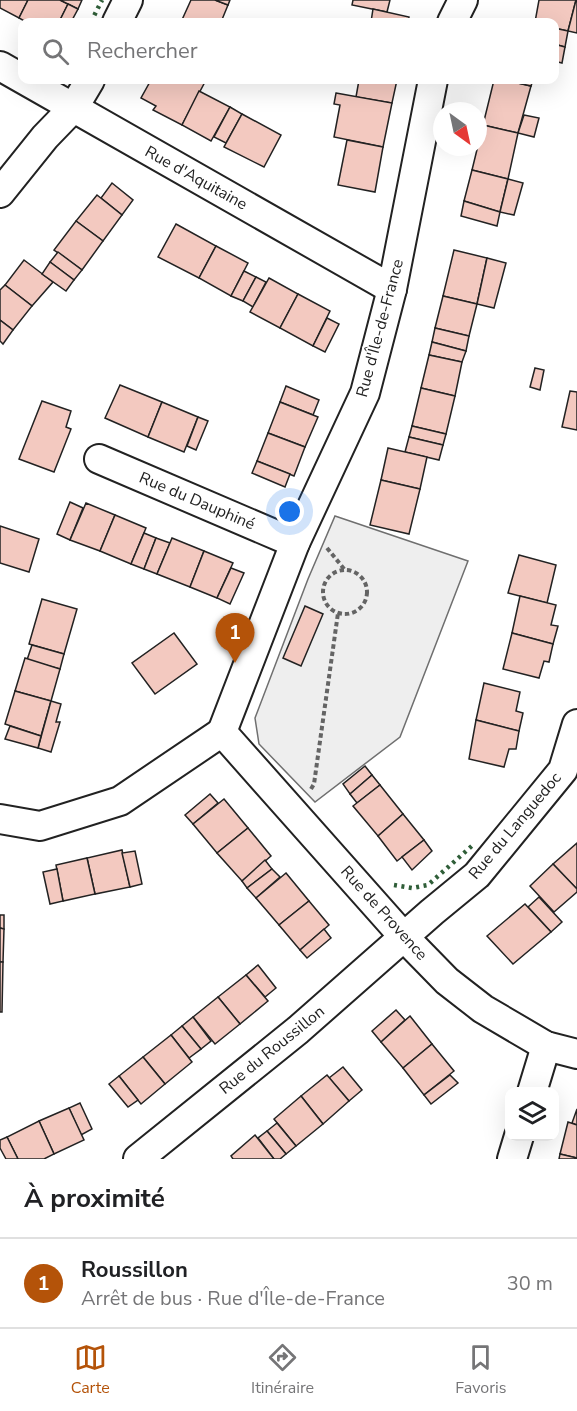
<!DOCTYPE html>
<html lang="fr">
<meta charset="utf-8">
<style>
body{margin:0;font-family:"Nunito Sans",sans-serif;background:#f6f6f6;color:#202124}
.controls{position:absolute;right:18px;bottom:18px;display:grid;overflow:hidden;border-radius:12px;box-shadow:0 6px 24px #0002}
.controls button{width:54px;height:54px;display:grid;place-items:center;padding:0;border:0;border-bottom:2px solid #e0e0e0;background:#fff;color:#202124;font:30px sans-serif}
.compass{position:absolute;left:433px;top:102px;width:54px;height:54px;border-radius:50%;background:#fff;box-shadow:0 6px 24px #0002;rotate:147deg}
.you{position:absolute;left:290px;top:512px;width:21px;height:21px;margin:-15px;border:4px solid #fff;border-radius:50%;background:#1a73e8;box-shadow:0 0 0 9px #1a73e833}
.badge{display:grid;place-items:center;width:39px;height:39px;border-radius:50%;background:#b45309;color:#fff;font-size:20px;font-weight:700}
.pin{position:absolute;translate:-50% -50px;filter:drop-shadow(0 2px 3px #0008)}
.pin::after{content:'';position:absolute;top:32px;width:21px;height:18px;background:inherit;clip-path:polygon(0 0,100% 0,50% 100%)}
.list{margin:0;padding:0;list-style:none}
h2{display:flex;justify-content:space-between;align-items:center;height:78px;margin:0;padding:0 24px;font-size:26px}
h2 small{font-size:20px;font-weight:400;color:#757577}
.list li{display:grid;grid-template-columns:39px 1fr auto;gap:18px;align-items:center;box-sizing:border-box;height:90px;padding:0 24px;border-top:2px solid #e0e0e0}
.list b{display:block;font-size:22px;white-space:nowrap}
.list p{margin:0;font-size:20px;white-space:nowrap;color:#757577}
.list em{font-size:20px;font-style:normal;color:#757577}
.icon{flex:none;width:33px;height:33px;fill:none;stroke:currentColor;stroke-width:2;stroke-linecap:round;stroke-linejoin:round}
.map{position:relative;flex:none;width:577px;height:1159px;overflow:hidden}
.search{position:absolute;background:#fff;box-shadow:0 6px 24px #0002;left:18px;right:18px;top:18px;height:66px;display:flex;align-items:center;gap:15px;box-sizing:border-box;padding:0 21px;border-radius:12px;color:#757577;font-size:22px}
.sheet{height:168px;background:#fff}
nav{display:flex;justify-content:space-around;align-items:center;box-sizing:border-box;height:84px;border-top:2px solid #e0e0e0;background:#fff;font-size:16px;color:#757577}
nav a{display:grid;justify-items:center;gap:3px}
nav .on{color:#b45309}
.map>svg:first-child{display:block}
.green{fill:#eee;stroke:#6f6f6f;stroke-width:1.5}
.building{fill:#f3c9c0;stroke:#222;stroke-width:1.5}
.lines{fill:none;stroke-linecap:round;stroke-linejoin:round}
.minor-casing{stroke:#222;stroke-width:32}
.path{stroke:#646464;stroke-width:4;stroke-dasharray:4.5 3;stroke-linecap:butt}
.minor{stroke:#fff;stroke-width:28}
.hedge{stroke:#2f5e38;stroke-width:4.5;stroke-dasharray:3 4.5;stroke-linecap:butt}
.labels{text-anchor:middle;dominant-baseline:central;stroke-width:4.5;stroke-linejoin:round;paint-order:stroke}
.street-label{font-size:16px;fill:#222;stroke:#fff}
</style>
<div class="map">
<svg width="577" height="1159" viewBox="0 0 577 1159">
<rect width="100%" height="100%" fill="#fff"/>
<path class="green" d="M335 516 468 561 400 737 315 802 259 744 255 718 308 579Z"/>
<g class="building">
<path d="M0 0H28L19 18 0 8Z"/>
<path d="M28 0H60L68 4 59 22H26L19 18Z"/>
<path d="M60 0H82L78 9Z"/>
<path d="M191 0H215L228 5 221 22H181Z"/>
<path d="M215 0H230L228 5Z"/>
<path d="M353 0H390L387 12 352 5Z"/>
<path d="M539 0H576L568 31 554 28V22H535Z"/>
<path d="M576 0H577V33L568 31Z"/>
<path d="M68 4 78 9 71 22H59Z"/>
<path d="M373 9 409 17 408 22H371Z"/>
<path d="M554 28 568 31 565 47 554 44Z"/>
<path d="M554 44 565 47 562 63 554 61Z"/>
<path d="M151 80H206L182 125 153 110 156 106 141 98Z"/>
<path d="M359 80H397L392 103 356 97Z"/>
<path d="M494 80H505L531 86 518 133 483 125Z"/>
<path d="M505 80H533L531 86Z"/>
<path d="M199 91 230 107 211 141 182 125Z"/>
<path d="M336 93 392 103 383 147 334 137 340 105 334 104Z"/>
<path d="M230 107 242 114 226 143 214 137Z"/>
<path d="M242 114 281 135 264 167 224 147Z"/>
<path d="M524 115 539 118 534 137 518 133Z"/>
<path d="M483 125 518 133 508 179 472 170Z"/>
<path d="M347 140 383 147 375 192 338 185Z"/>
<path d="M472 170 508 179 500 212 464 201Z"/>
<path d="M508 179 523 183 514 215 500 212Z"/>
<path d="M112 183 133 200 122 215 101 198Z"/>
<path d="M97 195 122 215 103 241 76 221Z"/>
<path d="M464 201 500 212 497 226 461 216Z"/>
<path d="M76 221 103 241 82 270 54 250Z"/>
<path d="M176 224 216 246 199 278 158 257Z"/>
<path d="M216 246 248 263 231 296 199 278Z"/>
<path d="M454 250 487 258 477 304 443 296Z"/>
<path d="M58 252 82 270 74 280 50 262Z"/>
<path d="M487 258 506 263 494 308 477 304Z"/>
<path d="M24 260 53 282 32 306 5 285Z"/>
<path d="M50 262 74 280 66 291 42 274Z"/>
<path d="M244 271 256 277 243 301 231 296Z"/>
<path d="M256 277 266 282 253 307 243 301Z"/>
<path d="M269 278 298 294 280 328 250 312Z"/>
<path d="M5 285 32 306 13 330 0 320V290Z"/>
<path d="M298 294 330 311 313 346 280 328Z"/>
<path d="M443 296 477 304 469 336 435 328Z"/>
<path d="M327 318 339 324 325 352 313 346Z"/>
<path d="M0 320 13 330 3 344 0 341Z"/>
<path d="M435 328 469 336 466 351 432 342Z"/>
<path d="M432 342 466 351 462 362 429 355Z"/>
<path d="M429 355 462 362 455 396 421 388Z"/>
<path d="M535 368 544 370 540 390 530 387Z"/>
<path d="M120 385 162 402 148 437 105 418Z"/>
<path d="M286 386 319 400 313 415 280 402Z"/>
<path d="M421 388 455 396 446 434 412 426Z"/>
<path d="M570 391 577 392V430L562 427Z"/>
<path d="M42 401 71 411 66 427 71 429 54 472 19 459Z"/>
<path d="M162 402 198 417 184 452 148 437Z"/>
<path d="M280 402 318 417 305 447 268 433Z"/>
<path d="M198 417 208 421 196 450 187 446Z"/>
<path d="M412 426 446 434 443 445 409 437Z"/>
<path d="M268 433 305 447 294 476 257 461Z"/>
<path d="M409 437 443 445 439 460 405 452Z"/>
<path d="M388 448 427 457 420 489 381 480Z"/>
<path d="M257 461 290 474 285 487 252 473Z"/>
<path d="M381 480 420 489 409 534 370 525Z"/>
<path d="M70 502 83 508 70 540 57 534Z"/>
<path d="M86 503 115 515 100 551 70 540Z"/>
<path d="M115 515 146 528 131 564 100 551Z"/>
<path d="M0 526 39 539 29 572 0 563Z"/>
<path d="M144 533 156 538 144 569 131 564Z"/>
<path d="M156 538 170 543 157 574 144 569Z"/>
<path d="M172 538 204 551 190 587 157 574Z"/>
<path d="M204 551 233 563 217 598 190 587Z"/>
<path d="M519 555 556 565 547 603 508 593Z"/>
<path d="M231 568 244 573 230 604 217 598Z"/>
<path d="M520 596 556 605 551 625 558 626 553 644 512 633Z"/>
<path d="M42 599 77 609 64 654 29 644Z"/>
<path d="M305 606 323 614 301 666 283 658Z"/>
<path d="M174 633 197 664 155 694 132 663Z"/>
<path d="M512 633 553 644 549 662 544 661 539 678 503 669Z"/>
<path d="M32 645 64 654 60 669 27 660Z"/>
<path d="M25 658 60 669 51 701 15 691Z"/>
<path d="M484 683 520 692 516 711 523 713 519 731 476 720Z"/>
<path d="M15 691 51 701 41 736 5 724Z"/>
<path d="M51 701 61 704 56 722H60L51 752 38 748Z"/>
<path d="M476 720 519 731 516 749H509L504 767 469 759Z"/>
<path d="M10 726 41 736 38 748 5 739Z"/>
<path d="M365 766 372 775 350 794 343 784Z"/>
<path d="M372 775 380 785 357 803 350 794Z"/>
<path d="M380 785 403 814 378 836 353 806Z"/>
<path d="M210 794 218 803 193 824 185 815Z"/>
<path d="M224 799 248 828 217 853 193 824Z"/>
<path d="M403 814 424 840 397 861 378 836Z"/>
<path d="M248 828 271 856 242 881 217 853Z"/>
<path d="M424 840 432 851 412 870 402 857Z"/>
<path d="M577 843V889L553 864Z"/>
<path d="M122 850 130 887 95 894 87 858Z"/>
<path d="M135 851 142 884 130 887 122 853Z"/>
<path d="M87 858 95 894 63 901 56 865Z"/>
<path d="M265 860 272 869 247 888 242 881Z"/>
<path d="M553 864 577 889V892L554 912 530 886Z"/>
<path d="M57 869 63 901 50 904 43 872Z"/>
<path d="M272 869 280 877 256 898 247 888Z"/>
<path d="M286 873 309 901 279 925 256 898Z"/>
<path d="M539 897 562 922 551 932 528 907Z"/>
<path d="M309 901 329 925 300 950 279 925Z"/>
<path d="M525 904 551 932 513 964 487 936Z"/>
<path d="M0 915H4V929L0 928Z"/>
<path d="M0 928 4 929 3 962H0Z"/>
<path d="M324 929 331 938 307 958 300 950Z"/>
<path d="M0 962H3L2 1012H0Z"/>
<path d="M258 965 276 988 265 997 246 975Z"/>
<path d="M246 975 268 1001 240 1024 218 997Z"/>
<path d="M218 997 240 1024 215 1044 193 1017Z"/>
<path d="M396 1010 405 1020 381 1042 372 1031Z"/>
<path d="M410 1016 432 1044 403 1068 381 1042Z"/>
<path d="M193 1017 211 1041 201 1049 182 1026Z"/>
<path d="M182 1026 201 1049 189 1058 171 1035Z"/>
<path d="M171 1035 192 1062 165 1084 143 1057Z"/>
<path d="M432 1044 454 1071 424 1095 403 1068Z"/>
<path d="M143 1057 165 1084 141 1104 119 1076Z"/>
<path d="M343 1067 362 1090 349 1101 329 1078Z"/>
<path d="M327 1075 349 1101 323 1124 301 1096Z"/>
<path d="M450 1075 458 1083 431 1104 424 1095Z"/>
<path d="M119 1076 138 1100 128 1107 109 1084Z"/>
<path d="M301 1096 323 1124 296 1146 274 1119Z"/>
<path d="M80 1103 92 1129 81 1135 69 1108Z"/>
<path d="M69 1108 84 1140 54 1154 39 1121Z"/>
<path d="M577 1109V1125L572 1123Z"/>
<path d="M39 1121 54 1154 44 1159H18L7 1137Z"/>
<path d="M568 1122 577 1125V1158L560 1154Z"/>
<path d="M277 1123 296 1146 286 1154 267 1131Z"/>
<path d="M267 1131 286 1154 280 1159H274L258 1138Z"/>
<path d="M255 1135 274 1159H233L231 1156Z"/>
<path d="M7 1137 18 1159H6L0 1148V1140Z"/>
<path d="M560 1154 577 1158V1159H559Z"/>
</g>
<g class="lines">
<g class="minor-casing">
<g id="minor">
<path d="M117 22 128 0"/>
<path d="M452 22 463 0"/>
<path d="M0 66 392 289"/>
<path d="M0 193 45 137 74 107 90 80"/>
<path d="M99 459 295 543"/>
<path d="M222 732 295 543 365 393 392 289 433 80"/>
<path d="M222 732 404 937 447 981 483 1009 546 1046 577 1054"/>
<path d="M0 819 40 826 120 801 222 732"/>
<path d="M532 1092 546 1046"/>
<path d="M138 1159 298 1030 432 912 477 875 563 770 577 724"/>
<path d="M512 1159 519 1136"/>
</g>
</g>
<g class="path">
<path d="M327 548 345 570"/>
<circle cx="345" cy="592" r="22"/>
<path d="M311 789 314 784 338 613"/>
</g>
<use href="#minor" class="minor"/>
<g class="hedge">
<path d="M91 22 102 0"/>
<path d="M394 885 412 888 428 885 474 844"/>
</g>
</g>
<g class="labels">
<g class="street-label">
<text transform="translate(196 178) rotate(29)">Rue d'Aquitaine</text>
<text transform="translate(380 328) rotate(-75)">Rue d'Île-de-France</text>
<text transform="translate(197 501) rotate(23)">Rue du Dauphiné</text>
<text transform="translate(515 826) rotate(-50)">Rue du Languedoc</text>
<text transform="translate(384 913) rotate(48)">Rue de Provence</text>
<text transform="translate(272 1050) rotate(-39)">Rue du Roussillon</text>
</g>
</g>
</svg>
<div class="controls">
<button><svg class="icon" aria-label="layers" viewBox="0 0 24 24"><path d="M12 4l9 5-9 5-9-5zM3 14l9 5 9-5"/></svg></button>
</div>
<svg class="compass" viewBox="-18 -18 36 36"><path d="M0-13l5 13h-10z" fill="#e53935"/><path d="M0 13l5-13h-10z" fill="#757577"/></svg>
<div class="you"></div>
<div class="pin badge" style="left:235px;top:663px">1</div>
<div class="search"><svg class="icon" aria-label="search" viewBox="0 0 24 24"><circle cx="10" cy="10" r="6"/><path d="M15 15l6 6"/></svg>Rechercher</div>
</div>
<section class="sheet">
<h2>À proximité<small></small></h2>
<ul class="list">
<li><span class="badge">1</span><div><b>Roussillon</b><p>Arrêt de bus · Rue d'Île-de-France</p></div><em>30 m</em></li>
</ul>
</section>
<nav>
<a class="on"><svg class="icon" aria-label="map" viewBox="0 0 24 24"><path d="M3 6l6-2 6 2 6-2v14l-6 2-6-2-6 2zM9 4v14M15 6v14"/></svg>Carte</a>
<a><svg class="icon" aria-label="directions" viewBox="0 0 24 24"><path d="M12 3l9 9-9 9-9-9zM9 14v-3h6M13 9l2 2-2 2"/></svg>Itinéraire</a>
<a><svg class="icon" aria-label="saved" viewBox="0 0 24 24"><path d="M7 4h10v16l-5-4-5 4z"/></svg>Favoris</a>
</nav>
